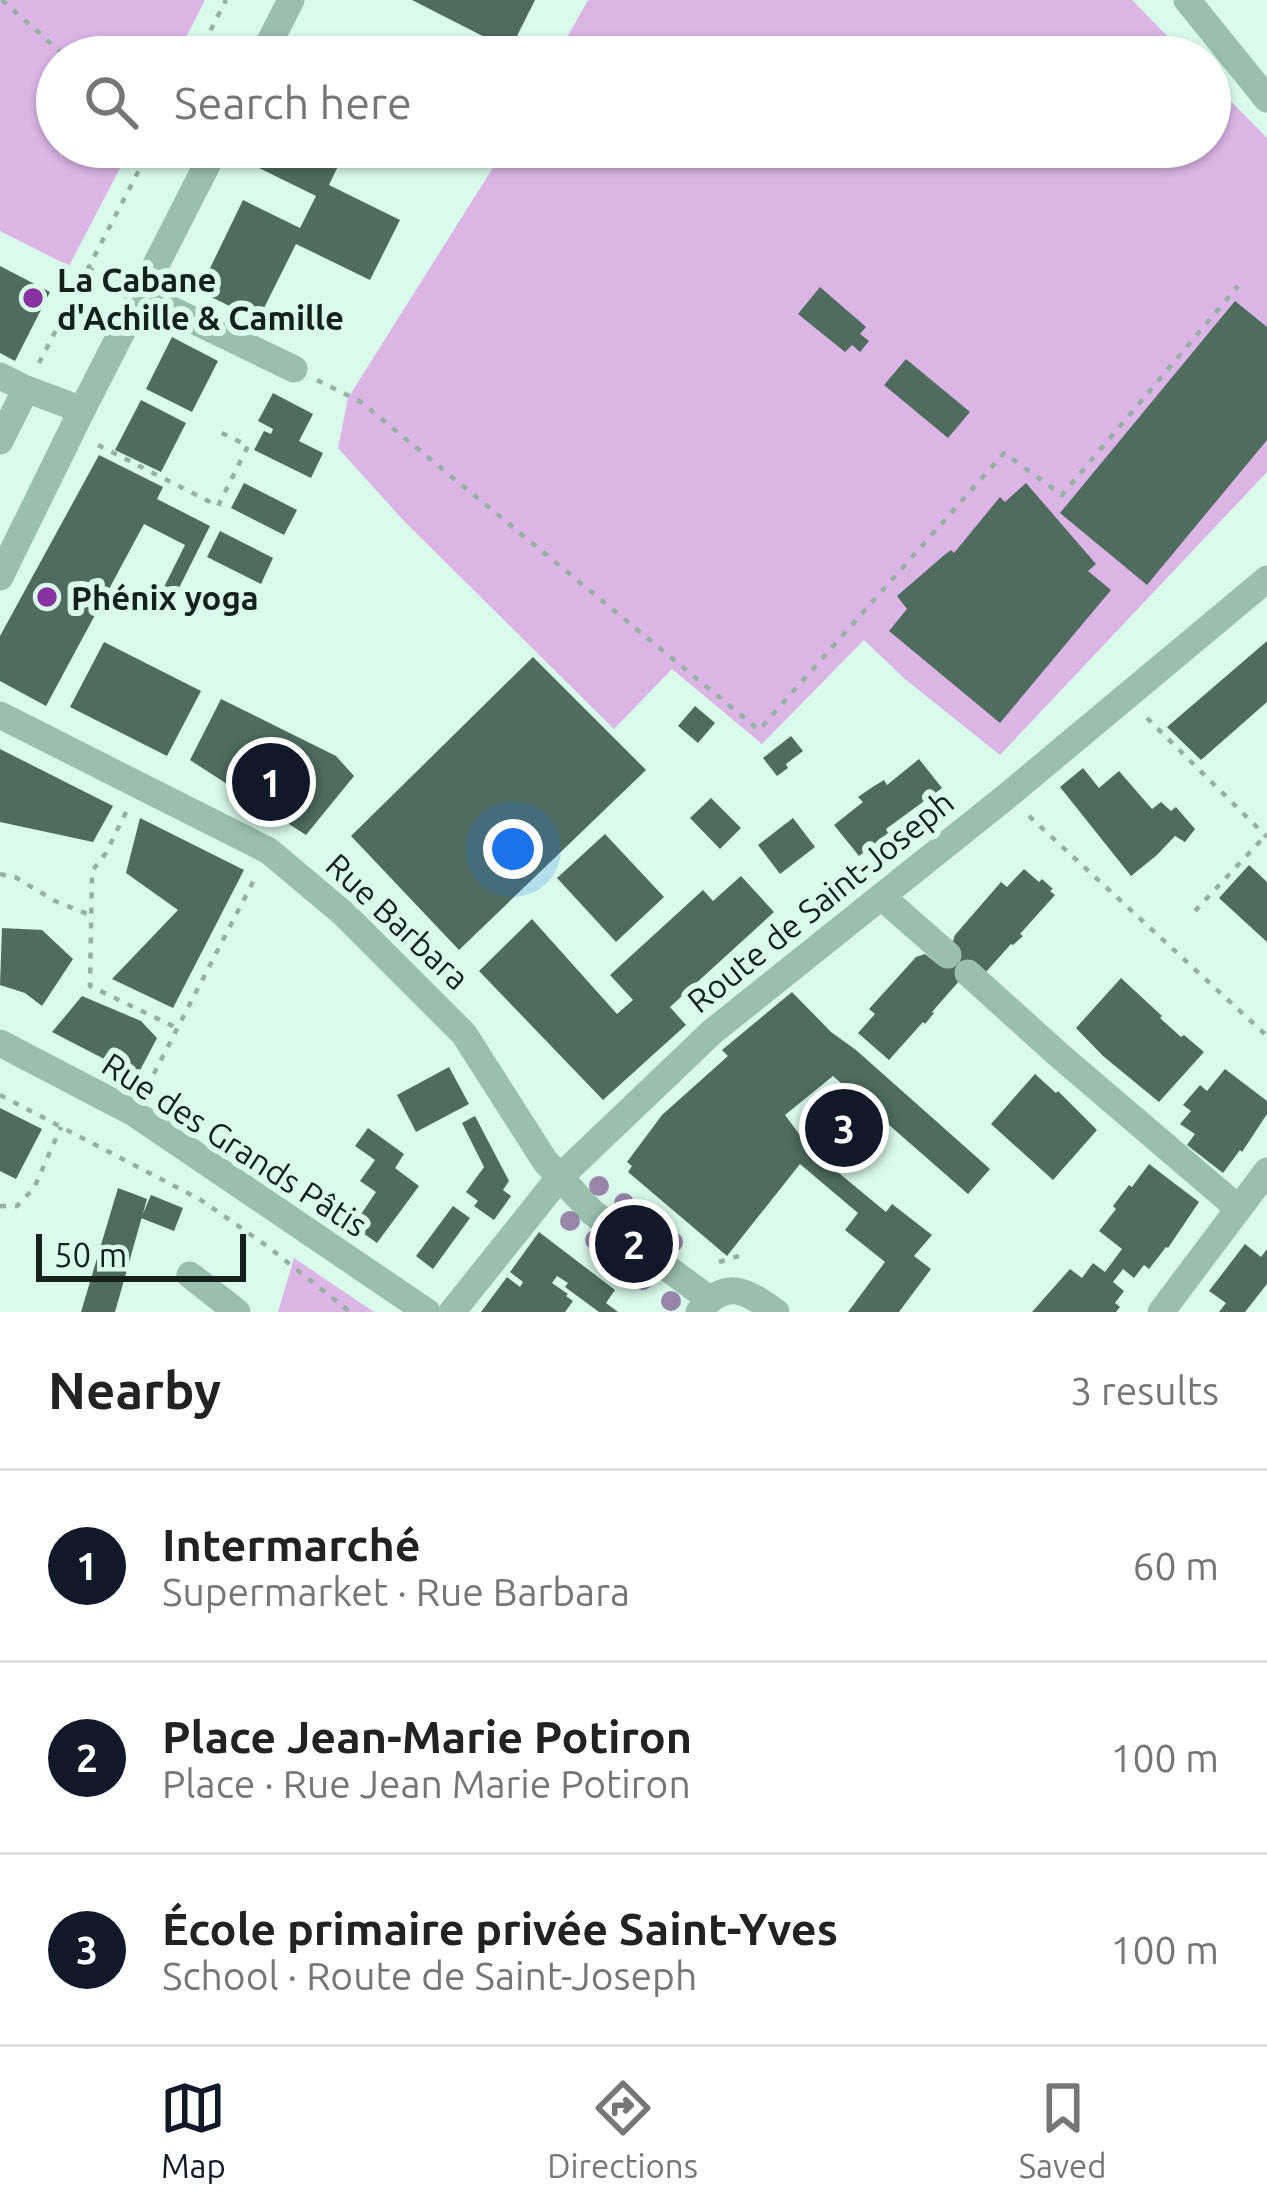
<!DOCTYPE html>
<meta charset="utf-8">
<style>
body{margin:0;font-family:Ubuntu,sans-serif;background:#f2f2f2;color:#222}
.scale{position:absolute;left:36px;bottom:30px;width:210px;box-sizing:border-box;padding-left:12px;border:6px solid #15211c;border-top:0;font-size:33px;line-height:42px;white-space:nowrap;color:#15211c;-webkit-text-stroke:9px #dafbeb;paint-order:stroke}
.you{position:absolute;left:513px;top:849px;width:42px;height:42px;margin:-30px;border:9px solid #fff;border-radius:50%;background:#1a73e8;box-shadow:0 0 0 18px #1a73e833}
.badge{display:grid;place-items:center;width:78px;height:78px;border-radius:50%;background:#111827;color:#fff;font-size:39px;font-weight:700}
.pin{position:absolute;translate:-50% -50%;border:6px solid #fff;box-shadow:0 3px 12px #0006}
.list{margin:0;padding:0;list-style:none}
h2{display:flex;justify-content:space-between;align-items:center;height:156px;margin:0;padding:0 48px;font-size:51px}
h2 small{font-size:39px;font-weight:400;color:#767676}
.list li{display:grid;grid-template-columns:78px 1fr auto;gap:36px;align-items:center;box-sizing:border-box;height:192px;padding:0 48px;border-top:3px solid #e0e0e0}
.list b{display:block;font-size:45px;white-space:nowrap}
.list p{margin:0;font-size:39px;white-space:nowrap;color:#767676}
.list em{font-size:39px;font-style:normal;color:#767676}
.icon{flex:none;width:66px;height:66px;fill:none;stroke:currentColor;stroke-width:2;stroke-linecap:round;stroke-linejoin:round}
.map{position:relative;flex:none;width:1267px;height:1312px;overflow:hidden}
.search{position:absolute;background:#fff;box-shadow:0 3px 9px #0004;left:36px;right:36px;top:36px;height:132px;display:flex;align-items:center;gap:30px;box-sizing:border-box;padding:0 42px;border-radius:66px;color:#767676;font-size:45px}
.sheet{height:732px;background:#fff}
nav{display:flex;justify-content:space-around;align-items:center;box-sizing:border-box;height:168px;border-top:3px solid #e0e0e0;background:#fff;font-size:33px;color:#767676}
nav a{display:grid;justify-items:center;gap:6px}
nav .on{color:#111827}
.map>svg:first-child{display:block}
.green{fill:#dab5e6}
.building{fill:#4f6c5e}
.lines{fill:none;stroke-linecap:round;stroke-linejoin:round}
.path{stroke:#96b0a4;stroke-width:4.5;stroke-dasharray:6 9;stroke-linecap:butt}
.minor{stroke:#99c0ad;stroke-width:27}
.tree{fill:#9885aa}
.poi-dot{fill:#8732a0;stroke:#dafbeb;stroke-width:4.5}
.labels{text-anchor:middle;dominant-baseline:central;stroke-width:12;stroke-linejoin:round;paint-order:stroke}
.poi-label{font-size:33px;font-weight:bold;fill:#15211c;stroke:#dafbeb;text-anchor:start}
.street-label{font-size:33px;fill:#15211c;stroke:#dafbeb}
</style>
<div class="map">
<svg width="1267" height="1312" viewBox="0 0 1267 1312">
<rect width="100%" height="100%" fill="#dafbeb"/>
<g class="green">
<path d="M0 0H205L176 57H57V147H131L69 266 0 231Z"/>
<path d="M588 0H1132L1188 57H556Z"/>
<path d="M1210 80 1267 138V472L1000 755 905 679 864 640 762 744 672 669 614 729 404 521 338 448 348 398 506 147H1210Z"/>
<path d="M294 1258 374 1312H278Z"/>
</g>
<g class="building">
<path d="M412 0H535L510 50Z"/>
<path d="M270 147H347L329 185 400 220 370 280 296 244 258 320 199 291 243 200 300 228 316 196 259 168Z"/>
<path d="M0 266 50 292 15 361 0 353Z"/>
<path d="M820 287 866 327 860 334 869 341 860 352 852 345 845 352 798 314Z"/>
<path d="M1235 301 1267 327V440L1147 585 1060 513Z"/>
<path d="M172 337 218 361 192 412 146 389Z"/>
<path d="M906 359 970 412 948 438 884 385Z"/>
<path d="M273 393 313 414 299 441 323 453 311 478 254 450 264 431 271 434 273 429 258 421Z"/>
<path d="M141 400 186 423 161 472 115 450Z"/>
<path d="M99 455 163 487 157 499 210 526 174 598 162 591 185 545 144 524 46 706 0 681V636Z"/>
<path d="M244 483 297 510 284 535 231 508Z"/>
<path d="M1026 483 1096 564 1088 571 1111 590 1000 723 889 631 907 609 897 596 942 557 951 550 954 553 1000 497 1005 502Z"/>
<path d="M220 531 273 558 261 584 207 557Z"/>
<path d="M1267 641V702L1201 760 1167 727Z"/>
<path d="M104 642 201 691 167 756 70 707Z"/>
<path d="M533 657 646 770 459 950 351 836Z"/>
<path d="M221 699 336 756 354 776 306 835 190 760Z"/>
<path d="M695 706 715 723 698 743 678 726Z"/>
<path d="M791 736 803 751 786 764 788 768 777 776 763 758Z"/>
<path d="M0 749 113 806 93 842 0 822Z"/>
<path d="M919 759 942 788 886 829 888 833 859 856 834 825 863 802 858 797 871 788 884 780 887 785Z"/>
<path d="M1083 768 1099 788 1119 771 1152 809 1161 802 1171 811 1176 807 1195 829 1185 842 1175 836 1157 855 1131 876 1060 787Z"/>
<path d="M711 798 741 828 720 849 690 818Z"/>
<path d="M140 818 244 870 173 1008 112 979 178 910 126 873Z"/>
<path d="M793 818 815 847 780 874 758 845Z"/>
<path d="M605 834 664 897 616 942 557 878Z"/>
<path d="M1249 865 1267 882V942L1219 898Z"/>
<path d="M1024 869 1039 882 1042 879 1053 889 1050 891 1055 895 1020 934 1023 936 1013 945 1011 944 985 973 974 964 932 1012 934 1013 925 1024 923 1022 889 1060 858 1033 875 1014 869 1009 916 957 925 954 940 966 956 947 952 944 955 935 1001 882 1007 887Z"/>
<path d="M741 876 774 912 670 1007 686 1025 603 1100 479 971 532 919 617 1014 633 1000 610 975 703 890 713 901Z"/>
<path d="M2 928 42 930 73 959 42 1006 25 993 0 985Z"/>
<path d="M1121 978 1162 1016 1160 1018 1181 1037 1184 1035 1204 1052 1159 1102 1103 1056 1076 1028Z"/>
<path d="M792 992 831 1032 856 1050 990 1169 968 1194 833 1076 785 1115 811 1150 886 1212 892 1204 932 1235 914 1256 931 1269 899 1312H848L885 1262 845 1230 858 1213 800 1164 727 1256 628 1172 632 1166 627 1162 662 1115 728 1056 722 1050Z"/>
<path d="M82 996 141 1021 157 1038 137 1076 52 1032Z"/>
<path d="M449 1067 469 1104 416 1132 397 1095Z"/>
<path d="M1225 1069 1267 1101V1114L1242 1152 1240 1150 1223 1173 1187 1145 1195 1134 1180 1124 1191 1111 1183 1105 1200 1085 1207 1091Z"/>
<path d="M1035 1074 1056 1093 1058 1091 1097 1130 1053 1180 991 1124Z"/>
<path d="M0 1108 42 1129 16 1179 0 1171Z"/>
<path d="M475 1116 509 1181 503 1190 511 1196 494 1220 474 1206 478 1201 466 1192 484 1167 462 1123Z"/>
<path d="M368 1128 404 1154 395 1168 419 1186 377 1243 353 1226 376 1192 360 1181 375 1160 355 1146Z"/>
<path d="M1149 1164 1199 1202 1168 1248 1166 1247 1149 1269 1144 1265 1134 1278 1123 1269 1113 1282 1124 1291 1115 1303 1120 1307 1116 1312H1032L1070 1269 1082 1278 1093 1263 1105 1272 1122 1249 1099 1231 1116 1209 1113 1206 1129 1185 1132 1187Z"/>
<path d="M118 1188 147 1199 115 1312H81Z"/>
<path d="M151 1195 183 1208 174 1231 141 1218Z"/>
<path d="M453 1206 470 1218 433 1269 416 1256Z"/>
<path d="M539 1232 615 1290 606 1303 618 1312H599L565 1287 568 1283 557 1276 552 1283 568 1294 566 1296 573 1301 565 1312H481L507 1277 520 1287 523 1282 510 1272Z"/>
<path d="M1245 1244 1261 1257 1267 1249V1284L1245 1312H1219L1226 1303 1209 1291Z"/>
</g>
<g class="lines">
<g class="path">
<path d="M2 0 66 57"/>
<path d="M197 57 226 0"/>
<path d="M140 147 176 168"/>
<path d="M88 268 115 282"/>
<path d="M39 363 151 147"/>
<path d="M317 380 361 402 759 730 1004 453 1062 495 1238 286"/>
<path d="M98 445 218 506 248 446 216 430"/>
<path d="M1147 718 1267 837"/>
<path d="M126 812 106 853 92 871 90 986 177 1028"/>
<path d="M1029 816 1267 1036"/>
<path d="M0 874 15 877 55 901 90 915"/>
<path d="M1195 911 1265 836"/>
<path d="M147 1087 255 878"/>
<path d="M0 1095 201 1200 267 1246 350 1312"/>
<path d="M0 1206H17L34 1188 61 1127"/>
<path d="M719 1262 739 1256"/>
</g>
<g class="minor">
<path d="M1187 0 1267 99"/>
<path d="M262 57 291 0"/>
<path d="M141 295 294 369"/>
<path d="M0 376 26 389 82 410 0 577"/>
<path d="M82 410 216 147"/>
<path d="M0 441 26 389"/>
<path d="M0 715 269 851 344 914 464 1034 545 1161 592 1212 709 1299"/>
<path d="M882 897 948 955"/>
<path d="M968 973 1060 1056 1238 1208"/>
<path d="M0 1043 134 1113 427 1312"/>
<path d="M190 1275 237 1312"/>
<path d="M452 1312 559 1178 712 1032 1007 796 1267 579"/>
<path d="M699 1312C726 1277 746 1291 776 1312"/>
<path d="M1161 1312 1267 1171"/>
</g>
</g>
<g class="tree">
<circle cx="599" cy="1186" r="10"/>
<circle cx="624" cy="1203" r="10"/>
<circle cx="570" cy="1221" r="10"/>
<circle cx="648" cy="1223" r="10"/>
<circle cx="595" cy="1240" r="10"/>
<circle cx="673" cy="1242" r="10"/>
<circle cx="620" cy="1261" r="10"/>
<circle cx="643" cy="1280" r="10"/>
<circle cx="671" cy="1301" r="10"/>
</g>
<g class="poi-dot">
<circle cx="33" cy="298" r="12"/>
<circle cx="47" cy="597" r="12"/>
</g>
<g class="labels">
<g class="poi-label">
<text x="57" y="279">La Cabane<tspan x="57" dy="38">d'Achille &amp; Camille</tspan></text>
<text x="71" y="597">Phénix yoga</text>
</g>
<g class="street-label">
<text transform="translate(820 901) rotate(-39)">Route de Saint-Joseph</text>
<text transform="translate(398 921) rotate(43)">Rue Barbara</text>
<text transform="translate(235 1144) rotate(33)">Rue des Grands Pâtis</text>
</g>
</g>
</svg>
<div class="scale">50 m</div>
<div class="you"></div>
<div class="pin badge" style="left:271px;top:782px">1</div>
<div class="pin badge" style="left:634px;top:1244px">2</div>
<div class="pin badge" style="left:844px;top:1128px">3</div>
<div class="search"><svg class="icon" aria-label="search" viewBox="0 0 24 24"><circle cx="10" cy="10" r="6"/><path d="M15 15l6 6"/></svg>Search here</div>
</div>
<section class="sheet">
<h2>Nearby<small>3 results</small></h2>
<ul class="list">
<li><span class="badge">1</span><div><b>Intermarché</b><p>Supermarket · Rue Barbara</p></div><em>60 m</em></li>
<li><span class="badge">2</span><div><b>Place Jean-Marie Potiron</b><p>Place · Rue Jean Marie Potiron</p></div><em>100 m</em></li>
<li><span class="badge">3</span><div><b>École primaire privée Saint-Yves</b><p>School · Route de Saint-Joseph</p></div><em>100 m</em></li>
</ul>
</section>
<nav>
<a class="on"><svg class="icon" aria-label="map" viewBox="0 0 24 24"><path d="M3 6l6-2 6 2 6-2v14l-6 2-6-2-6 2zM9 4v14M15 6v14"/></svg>Map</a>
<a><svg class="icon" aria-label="directions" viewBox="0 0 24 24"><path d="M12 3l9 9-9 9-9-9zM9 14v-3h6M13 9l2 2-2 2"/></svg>Directions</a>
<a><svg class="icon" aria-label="saved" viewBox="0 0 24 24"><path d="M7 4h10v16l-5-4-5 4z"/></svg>Saved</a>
</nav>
